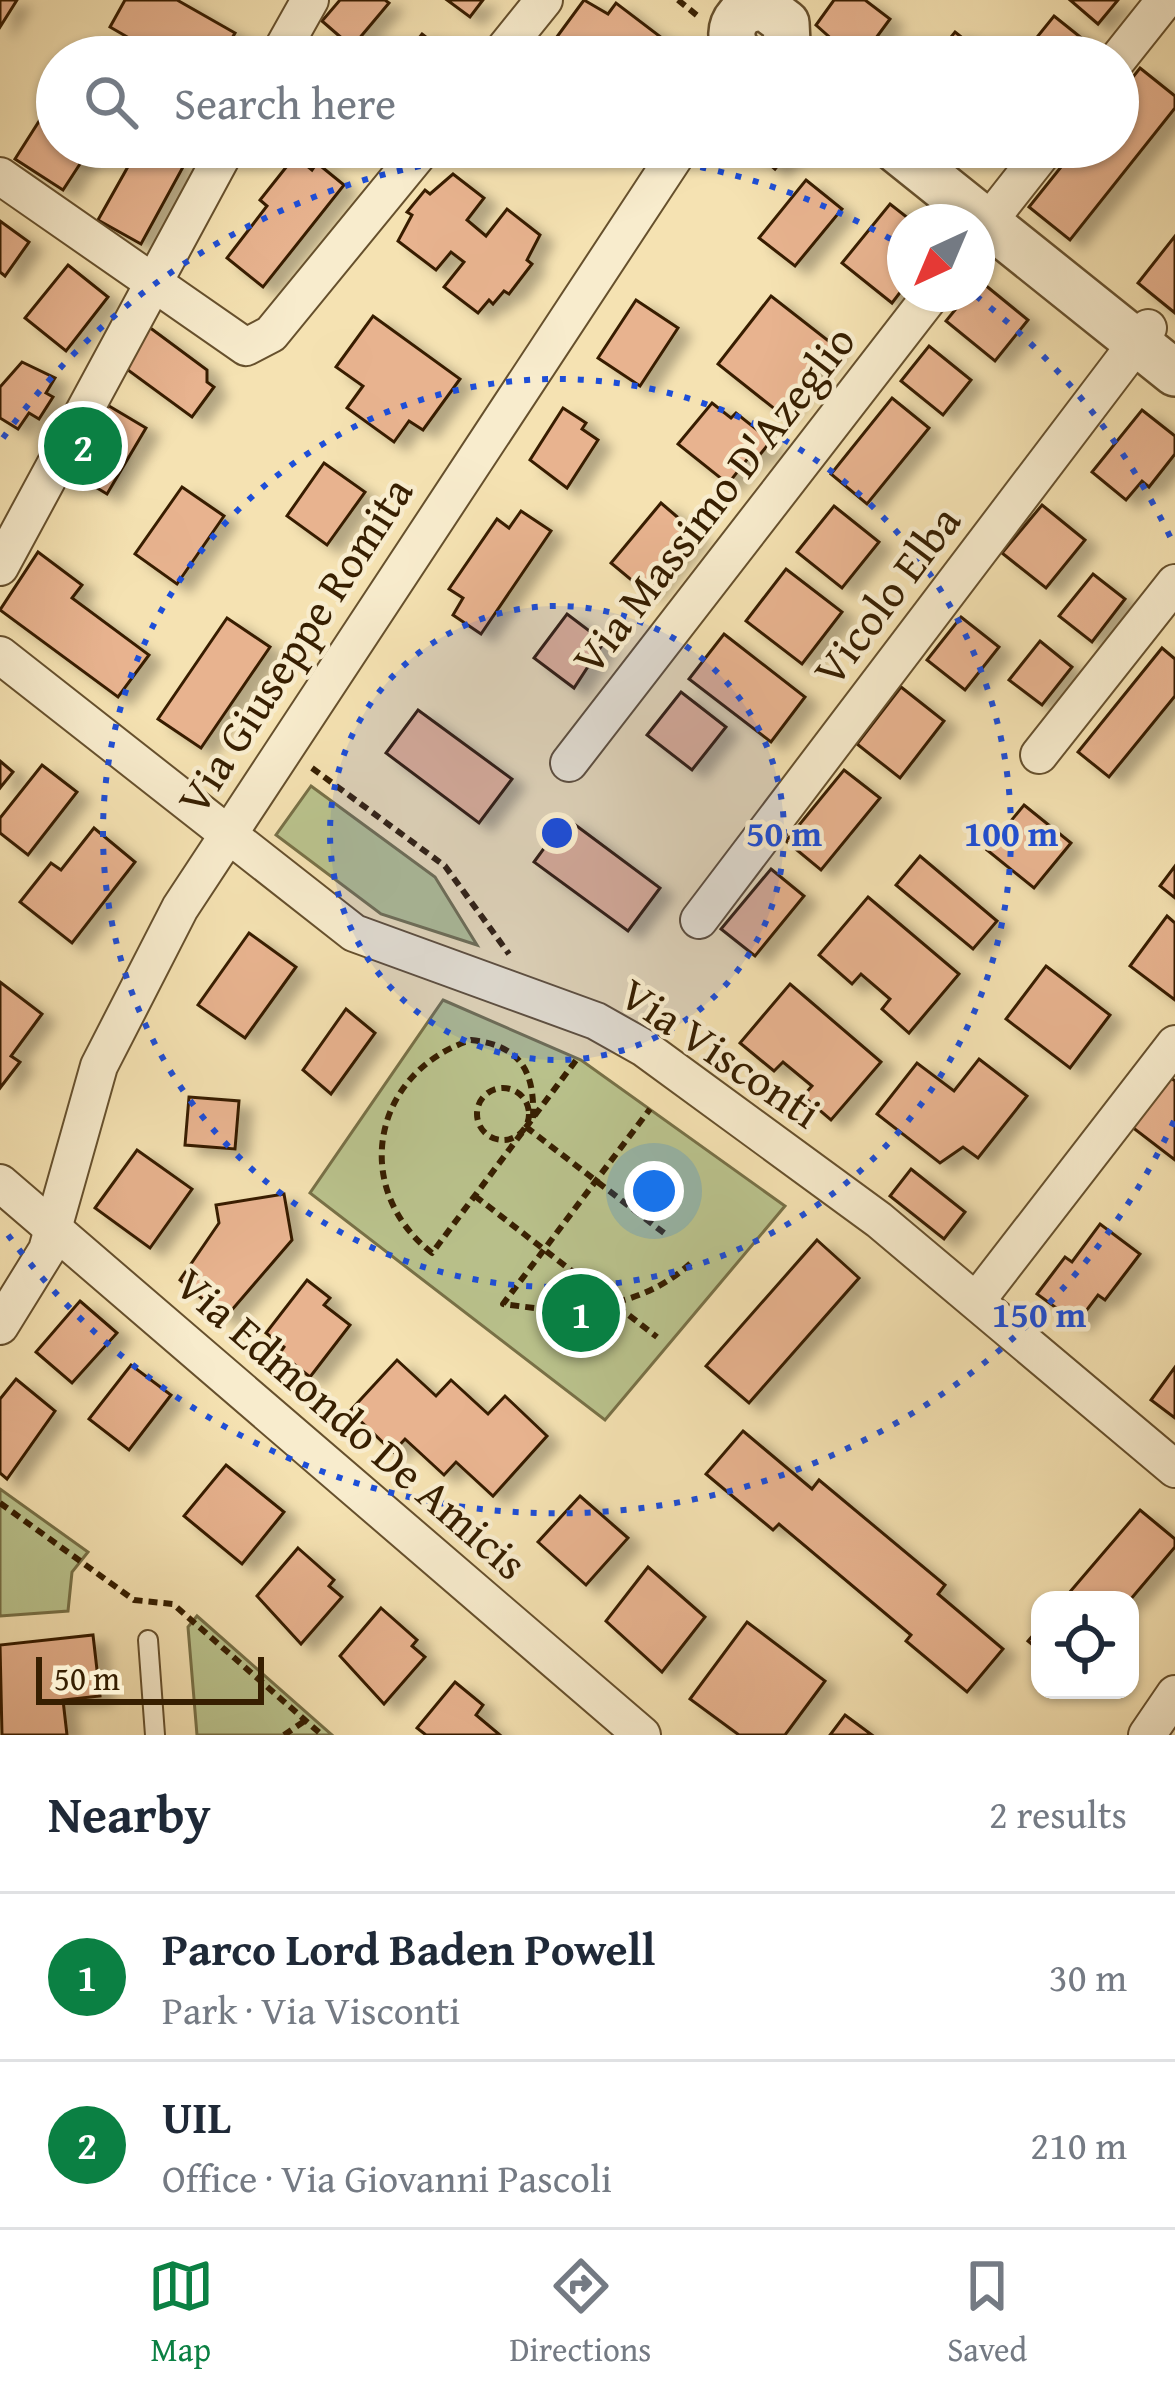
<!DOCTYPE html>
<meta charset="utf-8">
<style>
body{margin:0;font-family:"Gentium Book Plus",serif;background:#f6f6f7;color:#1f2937}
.controls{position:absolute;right:36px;bottom:36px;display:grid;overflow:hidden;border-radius:24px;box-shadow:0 3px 9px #0004}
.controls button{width:108px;height:108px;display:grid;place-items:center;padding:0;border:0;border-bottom:3px solid #e0e1e3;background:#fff;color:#1f2937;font:60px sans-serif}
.compass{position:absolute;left:887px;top:204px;width:108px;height:108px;border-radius:50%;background:#fff;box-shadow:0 3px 9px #0004;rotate:224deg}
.scale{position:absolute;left:36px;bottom:30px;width:228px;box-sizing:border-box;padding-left:12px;border:6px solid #371f01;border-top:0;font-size:33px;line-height:42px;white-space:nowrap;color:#371f01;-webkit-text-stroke:9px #f8eccd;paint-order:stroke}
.you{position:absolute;left:654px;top:1191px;width:42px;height:42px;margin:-30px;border:9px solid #fff;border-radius:50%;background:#1a73e8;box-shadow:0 0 0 18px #1a73e833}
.badge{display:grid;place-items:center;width:78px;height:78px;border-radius:50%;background:#0b8043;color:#fff;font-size:39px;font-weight:700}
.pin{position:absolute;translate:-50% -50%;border:6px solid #fff;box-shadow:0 3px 12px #0006}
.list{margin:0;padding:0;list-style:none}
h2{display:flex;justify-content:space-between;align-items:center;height:156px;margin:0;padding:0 48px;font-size:51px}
h2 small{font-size:39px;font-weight:400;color:#747a83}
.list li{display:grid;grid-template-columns:78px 1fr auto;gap:36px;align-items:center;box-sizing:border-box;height:168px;padding:0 48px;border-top:3px solid #e0e1e3}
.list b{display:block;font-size:45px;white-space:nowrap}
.list p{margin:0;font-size:39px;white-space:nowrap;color:#747a83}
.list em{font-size:39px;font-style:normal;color:#747a83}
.icon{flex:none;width:66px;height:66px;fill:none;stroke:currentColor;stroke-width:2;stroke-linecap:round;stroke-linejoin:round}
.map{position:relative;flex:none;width:1175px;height:1735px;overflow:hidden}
.search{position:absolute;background:#fff;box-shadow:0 3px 9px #0004;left:36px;right:36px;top:36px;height:132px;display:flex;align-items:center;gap:30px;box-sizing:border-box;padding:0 42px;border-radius:66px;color:#747a83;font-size:45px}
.sheet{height:492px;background:#fff}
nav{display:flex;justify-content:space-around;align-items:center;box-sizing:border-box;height:168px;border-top:3px solid #e0e1e3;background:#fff;font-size:33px;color:#747a83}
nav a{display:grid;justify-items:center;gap:6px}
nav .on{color:#0b8043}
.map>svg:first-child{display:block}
.green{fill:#bac38d;stroke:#787147;stroke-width:3}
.building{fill:#e8b38f;stroke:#371f01;stroke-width:3;filter:url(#shadow)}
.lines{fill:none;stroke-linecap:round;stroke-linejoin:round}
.service-casing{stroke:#66502d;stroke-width:22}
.minor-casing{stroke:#66502d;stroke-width:40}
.tertiary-casing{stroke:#66502d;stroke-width:50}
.path{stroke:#371f01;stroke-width:6;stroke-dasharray:9 6;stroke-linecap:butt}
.service{stroke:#f8eccd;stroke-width:18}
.minor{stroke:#f8eccd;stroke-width:36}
.tertiary{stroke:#f8eccd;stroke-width:45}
.ring{fill:none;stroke:#1d4ed8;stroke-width:6;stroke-dasharray:6 12}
.labels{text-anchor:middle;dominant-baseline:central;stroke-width:9;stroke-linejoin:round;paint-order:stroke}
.street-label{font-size:45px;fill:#371f01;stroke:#f8eccd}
.centre{fill:#1d4ed8;stroke:#f8eccd;stroke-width:6}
.ring-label{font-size:36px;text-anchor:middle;font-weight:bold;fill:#1d4ed8;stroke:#f8eccd;stroke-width:9;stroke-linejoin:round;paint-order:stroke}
</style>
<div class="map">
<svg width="1175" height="1735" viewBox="0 0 1175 1735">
<defs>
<filter id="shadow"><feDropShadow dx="13" dy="8" stdDeviation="6" flood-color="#0004"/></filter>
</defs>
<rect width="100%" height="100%" fill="#f5e2b2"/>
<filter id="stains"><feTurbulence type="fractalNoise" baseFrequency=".00167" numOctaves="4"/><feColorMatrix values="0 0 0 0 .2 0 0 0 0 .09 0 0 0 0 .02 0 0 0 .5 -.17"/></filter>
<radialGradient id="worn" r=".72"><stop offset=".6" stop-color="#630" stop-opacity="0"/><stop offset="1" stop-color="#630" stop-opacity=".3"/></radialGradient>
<g class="green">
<path d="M311 786 435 877 477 945 381 914 276 835Z"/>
<path d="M443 1000 581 1060 785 1206 605 1420 310 1193Z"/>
<path d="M0 1489 88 1552 72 1572 68 1611 0 1616Z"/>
<path d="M197 1616 332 1735H197L188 1627Z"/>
</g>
<g class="building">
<path d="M0 0H17L0 27Z"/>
<path d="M125 0H177L235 33 221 57H162L110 27Z"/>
<path d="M340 0H385L389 3 352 47 322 21Z"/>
<path d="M447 0H483L470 17Z"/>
<path d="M584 0 608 14 616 3 662 38 653 50 663 57H559L548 49Z"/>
<path d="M834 0H865L890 19 862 57H852L816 25Z"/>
<path d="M1070 0H1118L1098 24Z"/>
<path d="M1054 16 1089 44 1078 57H1021Z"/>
<path d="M955 32 975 48 968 57H935Z"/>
<path d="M422 34 451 57H404Z"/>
<path d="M1140 68 1175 96V108L1070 240 1029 207 1077 147H1118V96Z"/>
<path d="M57 93V147H91L63 190 15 159Z"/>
<path d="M139 147 183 167 141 244 98 220Z"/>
<path d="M749 147H793L775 169Z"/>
<path d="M295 156 312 170 317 163 344 185 263 287 227 258 267 206 260 200Z"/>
<path d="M453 174 484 198 467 220 486 236 507 209 540 235 527 260 532 264 509 294 504 291 493 304 489 300 478 313 444 287 464 262 451 252 436 270 398 241 412 215 407 212 425 190 430 194Z"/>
<path d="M806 180 842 209 795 266 759 238Z"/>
<path d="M890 204 913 222H905V286L892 303 842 263Z"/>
<path d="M0 221 29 242 5 276 0 272Z"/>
<path d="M1175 236V313L1138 283Z"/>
<path d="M68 265 108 297 66 351 25 318Z"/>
<path d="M979 280 1028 320 995 361 946 321 968 294H977Z"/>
<path d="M771 296 835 346 781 414 718 364Z"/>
<path d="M636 300 678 328 640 386 598 358Z"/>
<path d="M373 316 460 379 423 430 409 421 394 442 347 408 363 386 336 367Z"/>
<path d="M145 324 207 370V382L214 387 192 417 117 362Z"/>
<path d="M929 346 971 380 943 415 901 381Z"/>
<path d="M22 362 55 378 46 393 53 397 39 419 29 413 18 429 0 418V387Z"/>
<path d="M892 398 929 428 867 504 831 474Z"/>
<path d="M104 403 146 428 107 494 64 468Z"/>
<path d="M712 403 731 418 736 413 771 441 758 457 752 453 728 484 678 444Z"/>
<path d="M563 408 586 423 582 429 598 440 567 488 530 460Z"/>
<path d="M1142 410 1175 436V454L1149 487 1142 481 1126 500 1092 472Z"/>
<path d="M324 463 365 492 327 545 287 516Z"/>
<path d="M182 487 224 516 177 584 135 554Z"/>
<path d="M661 503 696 533 647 593 611 563Z"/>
<path d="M1042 505 1085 540 1046 588 1002 553Z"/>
<path d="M834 506 879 542 842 588 797 552Z"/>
<path d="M521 511 551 531 481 634 453 615 463 598 449 589 497 519 509 528Z"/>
<path d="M38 552 82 585 72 598 149 655 118 697 0 610Z"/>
<path d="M786 569 842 612 802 664 746 621Z"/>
<path d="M1093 574 1125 599 1092 642 1059 616Z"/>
<path d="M567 614 604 642 574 688 534 658Z"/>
<path d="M961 617 999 647 965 690 927 660Z"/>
<path d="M227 618 270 647 201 748 158 719Z"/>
<path d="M724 634 805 697 771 742 689 679Z"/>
<path d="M1040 641 1072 667 1042 705 1009 680Z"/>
<path d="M1162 648 1175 659V696L1109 777 1078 752Z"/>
<path d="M901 687 944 721 900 778 857 744Z"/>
<path d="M681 692 726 727 692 770 647 735Z"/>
<path d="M418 710 512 779 479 823 386 753Z"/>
<path d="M0 761 13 772 0 788Z"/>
<path d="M42 765 77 792 28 855 0 833V818Z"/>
<path d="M844 770 880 798 821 870 786 841Z"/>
<path d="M1024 805 1071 843 1034 888 987 850Z"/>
<path d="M566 818 660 888 628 931 534 862Z"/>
<path d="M94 828 135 862 72 943 20 902 51 863 61 870Z"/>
<path d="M920 856 997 921 973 949 896 885Z"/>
<path d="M1175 866V898L1160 886Z"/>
<path d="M771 869 804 896 755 956 721 929Z"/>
<path d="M868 897 959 974 909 1033 882 1009 890 999 861 974 852 984 819 955Z"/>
<path d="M1167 916 1175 923V1000L1130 966Z"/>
<path d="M249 933 296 967 245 1038 198 1005Z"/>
<path d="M1046 966 1110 1015 1070 1068 1006 1019Z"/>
<path d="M0 982 42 1014 11 1056 20 1062 0 1088Z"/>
<path d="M790 984 881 1062 831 1120 803 1096 812 1086 783 1062 774 1071 740 1043Z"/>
<path d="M346 1009 375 1033 331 1094 303 1070Z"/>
<path d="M979 1059 1027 1096 978 1158 963 1147 940 1163 877 1114 917 1063 954 1091Z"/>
<path d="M1170 1077 1175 1081V1160L1132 1127Z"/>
<path d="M189 1097 239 1101 235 1149 185 1145Z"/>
<path d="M137 1150 192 1189 150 1248 95 1208Z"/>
<path d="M911 1169 965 1212 944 1239 890 1196Z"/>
<path d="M284 1194 292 1240 225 1318 180 1280 219 1223 216 1205Z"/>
<path d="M1100 1224 1140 1254 1105 1300 1098 1295 1077 1323 1037 1294 1065 1257 1072 1262Z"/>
<path d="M817 1240 859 1278 749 1403 706 1366Z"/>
<path d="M307 1280 330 1298 324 1305 350 1325 310 1377 280 1353 284 1347 266 1333Z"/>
<path d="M80 1301 117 1333 72 1383 36 1352Z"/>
<path d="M397 1360 436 1396 451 1380 488 1414 505 1396 547 1436 493 1496 456 1462 444 1475 405 1439 393 1452 350 1411Z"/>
<path d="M131 1365 171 1395 129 1450 89 1419Z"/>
<path d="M1175 1367V1418L1151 1400Z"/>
<path d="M16 1379 55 1411 7 1479 0 1473V1399Z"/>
<path d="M743 1431 812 1489 819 1480 945 1585 938 1594 1003 1649 967 1692 906 1641 911 1635 779 1524 773 1530 706 1474Z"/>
<path d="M226 1465 284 1512 242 1564 184 1516Z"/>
<path d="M580 1496 628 1538 586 1585 538 1542Z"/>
<path d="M1140 1510 1175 1539V1547L1130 1600H1063Z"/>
<path d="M298 1548 334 1580 329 1586 342 1597 301 1644 257 1596Z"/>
<path d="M648 1567 705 1617 662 1672 606 1621Z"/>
<path d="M381 1608 417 1640 412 1646 425 1657 384 1704 340 1656Z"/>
<path d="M747 1622 825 1681 785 1735H739L690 1699Z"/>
<path d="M1040 1627V1651L1028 1641Z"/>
<path d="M93 1635 100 1696 63 1700 67 1735H2L0 1645Z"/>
<path d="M455 1682 483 1705 476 1715 500 1735H426L417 1728Z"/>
<path d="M845 1715 872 1735H830Z"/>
</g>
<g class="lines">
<g class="service-casing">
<path id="service" d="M148 1640 155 1735"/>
</g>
<g class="minor-casing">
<g id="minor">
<path d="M278 57 310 0"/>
<path d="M498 57 544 0"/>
<path d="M1118 59 1165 0"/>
<path d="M0 176 246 347 271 334 424 147"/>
<path d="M977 236 1047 147"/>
<path d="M0 567 227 147"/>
<path d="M0 655 354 933 596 1021 644 1048 879 1220 1175 1469"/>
<path d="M1039 755 1175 583"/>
<path d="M569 763 932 294"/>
<path d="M699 920 1148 328"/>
<path d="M0 1183 642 1735"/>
<path d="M977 1300 1175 1044"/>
<path d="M0 1326 47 1250 99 1066 180 908 681 147"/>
<path d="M1147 1735 1175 1694"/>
</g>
</g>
<g class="tertiary-casing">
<g id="tertiary">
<path d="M743 57C728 42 728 25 744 11L763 6 786 23 787 43 777 57"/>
<path d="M893 147 1175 373"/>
</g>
</g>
<g class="path">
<path d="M678 0 699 17"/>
<path d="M829 57 830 55"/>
<path d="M312 768 445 866 509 954"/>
<circle cx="503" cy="1114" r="26"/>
<path d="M533 1118C535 1071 520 1045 471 1040 372 1072 350 1189 432 1253L577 1059"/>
<path d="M526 1127 664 1233"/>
<path d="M475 1196 657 1337"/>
<path d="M572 1307C619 1306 659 1293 693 1261"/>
<path d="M549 1310 503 1304 650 1109"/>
<path d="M0 1503 134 1600 173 1604 322 1735"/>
<path d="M284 1735 306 1720"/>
</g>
<use href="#service" class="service"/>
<use href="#minor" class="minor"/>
<use href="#tertiary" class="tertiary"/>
</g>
<circle cx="557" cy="833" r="227" fill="#1d4ed8" fill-opacity=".12"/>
<g class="ring">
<circle cx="557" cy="833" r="227"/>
<circle cx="557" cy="833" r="454"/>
<path d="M1174 1121A681 681 0 0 1 3 1228M3 438A681 681 0 0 1 903 246M976 296A681 681 0 0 1 1174 545"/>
</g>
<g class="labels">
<g class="street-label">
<text transform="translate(713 499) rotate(-52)">Via Massimo D'Azeglio</text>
<text transform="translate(886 595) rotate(-53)">Vicolo Elba</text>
<text transform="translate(294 645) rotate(-57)">Via Giuseppe Romita</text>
<text transform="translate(721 1052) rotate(34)">Via Visconti</text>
<text transform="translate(352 1423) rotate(41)">Via Edmondo De Amicis</text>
</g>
</g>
<circle cx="557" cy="833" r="18" class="centre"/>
<g class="ring-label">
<text x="784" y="846">50 m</text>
<text x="1011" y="846">100 m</text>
<text x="1039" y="1327">150 m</text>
</g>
<rect width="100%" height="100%" filter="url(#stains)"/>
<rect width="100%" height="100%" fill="url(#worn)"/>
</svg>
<div class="controls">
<button><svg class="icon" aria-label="locate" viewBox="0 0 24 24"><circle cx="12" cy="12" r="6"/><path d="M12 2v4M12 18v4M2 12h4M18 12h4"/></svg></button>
</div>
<svg class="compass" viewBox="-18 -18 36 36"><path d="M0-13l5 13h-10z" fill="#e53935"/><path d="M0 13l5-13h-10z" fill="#747a83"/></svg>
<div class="scale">50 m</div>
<div class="you"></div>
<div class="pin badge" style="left:581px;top:1313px">1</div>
<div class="pin badge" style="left:83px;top:446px">2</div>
<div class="search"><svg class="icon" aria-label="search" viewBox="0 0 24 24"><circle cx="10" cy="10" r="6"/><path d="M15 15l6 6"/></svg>Search here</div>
</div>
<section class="sheet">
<h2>Nearby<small>2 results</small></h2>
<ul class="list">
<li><span class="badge">1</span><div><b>Parco Lord Baden Powell</b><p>Park · Via Visconti</p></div><em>30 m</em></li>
<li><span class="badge">2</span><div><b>UIL</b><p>Office · Via Giovanni Pascoli</p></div><em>210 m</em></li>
</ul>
</section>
<nav>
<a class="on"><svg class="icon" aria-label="map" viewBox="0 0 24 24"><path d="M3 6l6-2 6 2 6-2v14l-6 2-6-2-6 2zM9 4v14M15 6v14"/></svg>Map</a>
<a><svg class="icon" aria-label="directions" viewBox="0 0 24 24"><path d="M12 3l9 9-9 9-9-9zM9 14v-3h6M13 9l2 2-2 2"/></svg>Directions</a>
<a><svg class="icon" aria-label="saved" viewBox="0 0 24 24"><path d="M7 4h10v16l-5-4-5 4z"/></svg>Saved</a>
</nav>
